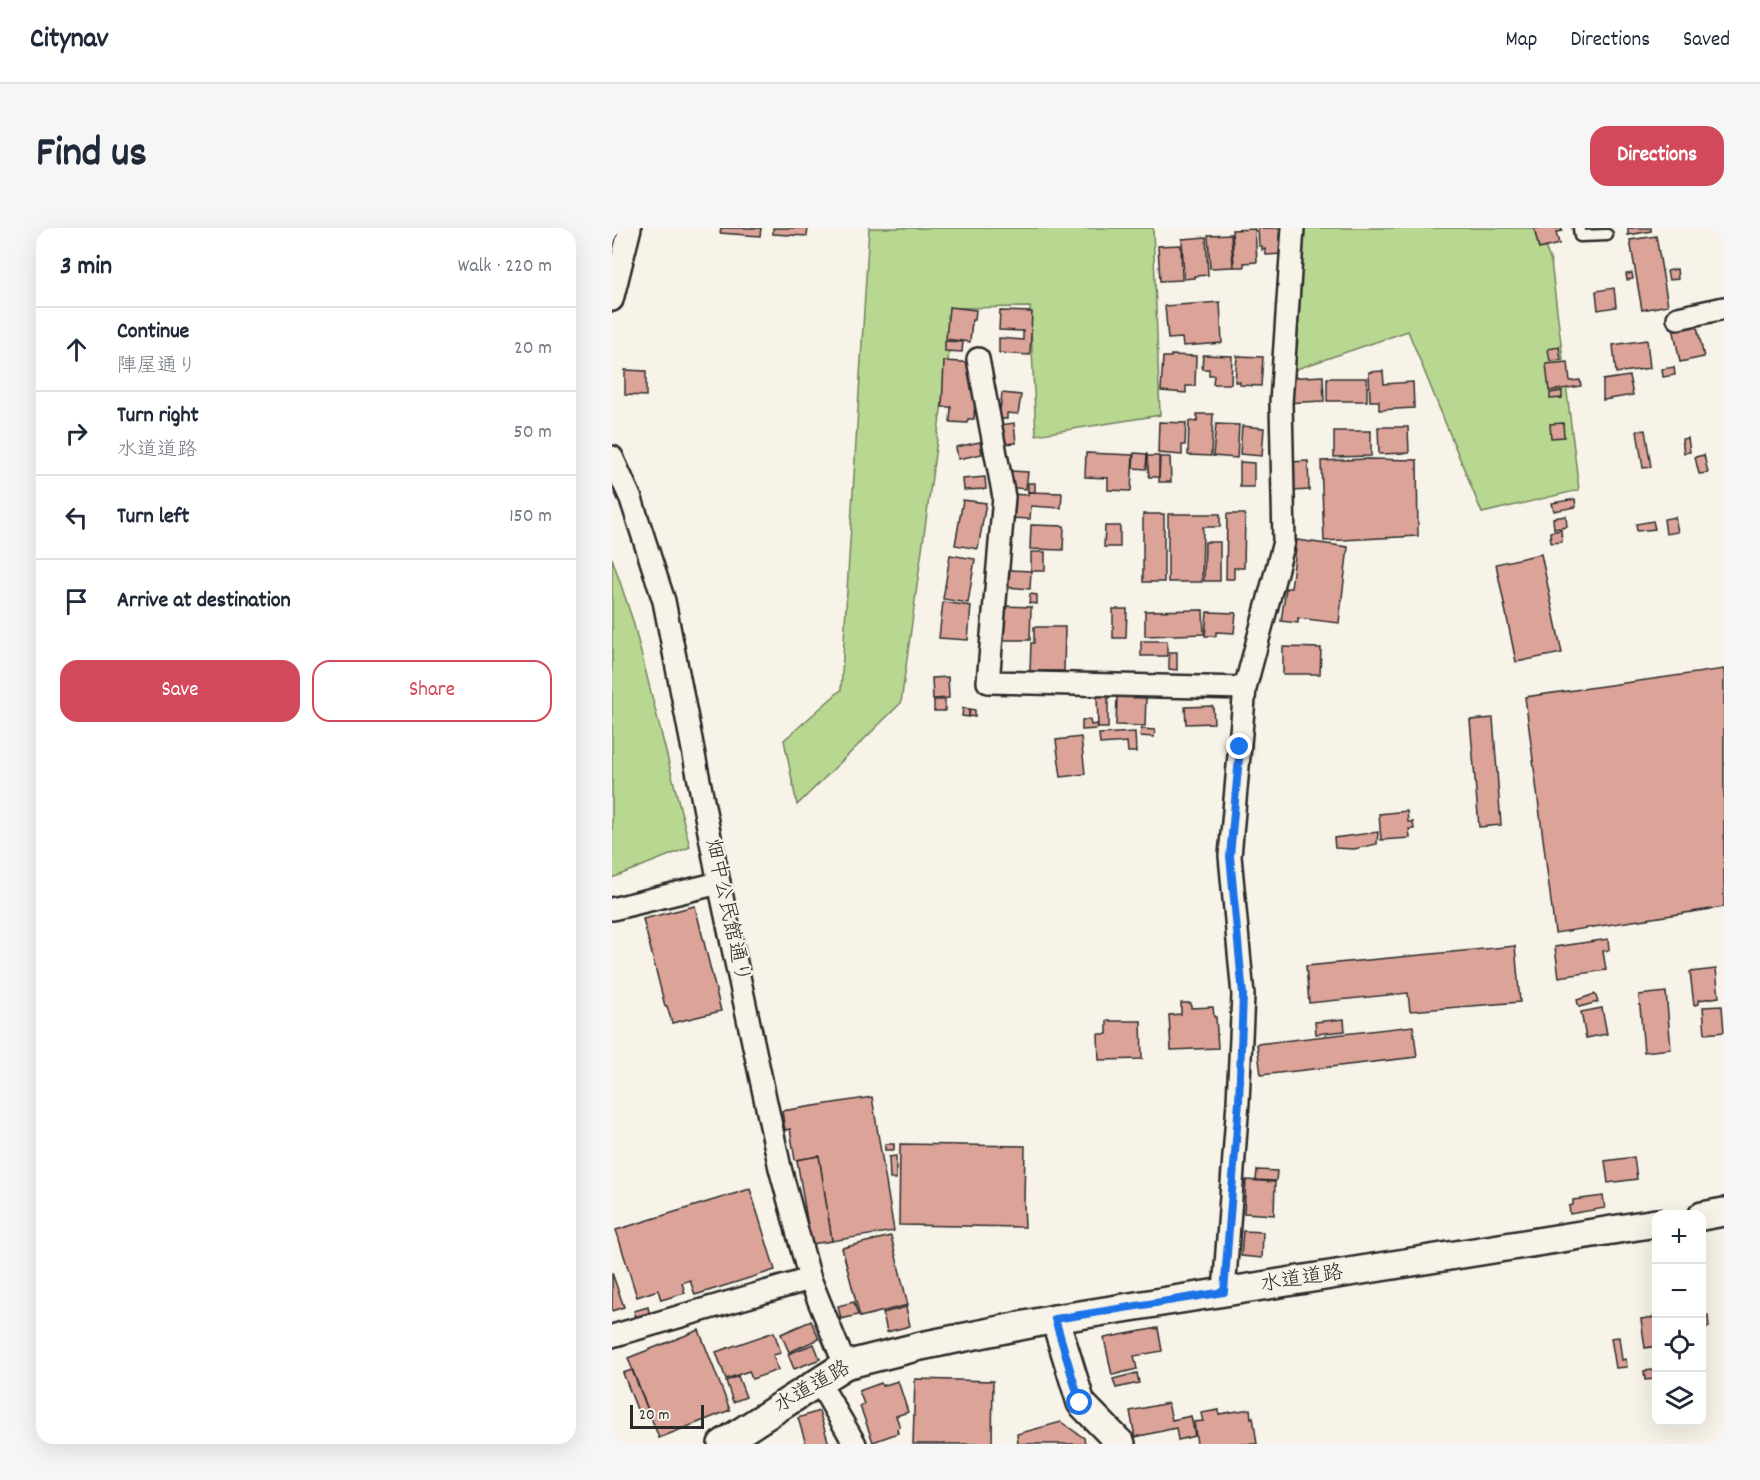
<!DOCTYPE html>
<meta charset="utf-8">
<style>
body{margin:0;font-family:Dekko,"Klee One",sans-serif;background:#f6f6f7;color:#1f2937}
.controls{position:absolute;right:18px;bottom:18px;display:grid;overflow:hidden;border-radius:12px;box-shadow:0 6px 24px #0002}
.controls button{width:54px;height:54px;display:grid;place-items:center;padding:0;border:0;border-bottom:2px solid #e0e1e3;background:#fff;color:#1f2937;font:30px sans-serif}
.scale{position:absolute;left:18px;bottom:15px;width:74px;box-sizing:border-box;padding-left:6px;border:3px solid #2b2b2b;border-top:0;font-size:16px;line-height:21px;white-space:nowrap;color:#2b2b2b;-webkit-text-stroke:4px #f7f3e8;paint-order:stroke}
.stop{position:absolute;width:18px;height:18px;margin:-14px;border:4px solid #1a73e8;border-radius:50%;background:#fff}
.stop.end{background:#1a73e8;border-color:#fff;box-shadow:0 2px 6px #0008}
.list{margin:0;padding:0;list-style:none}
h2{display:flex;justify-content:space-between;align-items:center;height:78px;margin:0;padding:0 24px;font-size:26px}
h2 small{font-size:20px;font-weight:400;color:#747a83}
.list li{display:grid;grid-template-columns:39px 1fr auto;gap:18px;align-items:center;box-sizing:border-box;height:84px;padding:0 24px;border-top:2px solid #e0e1e3}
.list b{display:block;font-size:22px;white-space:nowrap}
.list p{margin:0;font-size:20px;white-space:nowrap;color:#747a83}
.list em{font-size:20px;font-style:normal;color:#747a83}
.actions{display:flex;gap:12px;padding:18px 24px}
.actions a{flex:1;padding:14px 0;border:2px solid #d1495b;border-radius:18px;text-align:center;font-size:21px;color:#d1495b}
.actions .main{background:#d1495b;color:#fff}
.icon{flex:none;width:33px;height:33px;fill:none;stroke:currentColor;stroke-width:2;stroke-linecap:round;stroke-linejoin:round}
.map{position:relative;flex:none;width:1112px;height:1216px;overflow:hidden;border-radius:18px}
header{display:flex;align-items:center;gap:36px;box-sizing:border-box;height:84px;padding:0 30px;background:#fff;border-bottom:2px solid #e0e1e3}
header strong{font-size:28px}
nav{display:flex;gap:33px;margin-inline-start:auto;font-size:21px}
.intro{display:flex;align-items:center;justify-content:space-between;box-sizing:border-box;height:144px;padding:0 36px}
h1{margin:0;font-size:42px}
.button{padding:15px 27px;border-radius:18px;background:#d1495b;color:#fff;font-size:21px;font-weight:700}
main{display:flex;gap:36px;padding:0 36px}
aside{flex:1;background:#fff;border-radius:18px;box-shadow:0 6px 24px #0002}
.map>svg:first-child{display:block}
.green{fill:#b8d791;stroke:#72815e;stroke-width:1.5}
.building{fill:#dca398;stroke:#2b2b2b;stroke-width:1.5}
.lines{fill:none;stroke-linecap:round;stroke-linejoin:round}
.service-casing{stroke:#2b2b2b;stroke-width:15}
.minor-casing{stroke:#2b2b2b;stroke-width:26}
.tertiary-casing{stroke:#2b2b2b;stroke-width:32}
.service{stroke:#f7f3e8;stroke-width:10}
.minor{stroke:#f7f3e8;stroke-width:21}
.tertiary{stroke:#f7f3e8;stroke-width:27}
.route{stroke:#1a73e8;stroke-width:8}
.labels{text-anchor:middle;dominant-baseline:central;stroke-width:4.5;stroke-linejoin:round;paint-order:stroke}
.street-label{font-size:21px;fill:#2b2b2b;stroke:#f7f3e8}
</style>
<header>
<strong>Citynav</strong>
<nav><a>Map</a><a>Directions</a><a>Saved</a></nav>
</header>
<div class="intro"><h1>Find us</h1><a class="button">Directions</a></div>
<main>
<aside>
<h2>3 min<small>Walk · 220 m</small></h2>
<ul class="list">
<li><svg class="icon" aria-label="ahead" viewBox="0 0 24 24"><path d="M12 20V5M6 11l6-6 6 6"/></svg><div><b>Continue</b><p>陣屋通り</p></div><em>20 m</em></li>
<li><svg class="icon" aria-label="right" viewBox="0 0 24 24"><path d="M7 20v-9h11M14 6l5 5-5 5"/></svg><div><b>Turn right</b><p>水道道路</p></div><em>50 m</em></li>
<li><svg class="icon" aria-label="left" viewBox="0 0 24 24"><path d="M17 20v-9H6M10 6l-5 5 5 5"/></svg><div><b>Turn left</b></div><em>150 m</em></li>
<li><svg class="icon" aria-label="arrive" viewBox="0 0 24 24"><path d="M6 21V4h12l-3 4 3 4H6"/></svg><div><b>Arrive at destination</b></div></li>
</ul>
<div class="actions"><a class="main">Save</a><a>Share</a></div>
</aside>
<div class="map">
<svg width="1112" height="1216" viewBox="0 0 1112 1216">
<rect width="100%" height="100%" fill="#f7f3e8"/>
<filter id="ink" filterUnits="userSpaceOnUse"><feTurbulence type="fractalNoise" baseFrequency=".0167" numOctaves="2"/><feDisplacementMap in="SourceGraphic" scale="12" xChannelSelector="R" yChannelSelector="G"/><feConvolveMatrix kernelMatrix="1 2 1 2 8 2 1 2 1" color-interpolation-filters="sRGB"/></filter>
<g filter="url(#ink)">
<g class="green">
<path d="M257 0H541L548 187 424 207 418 79 343 80 289 475 185 577 172 512 229 462Z"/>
<path d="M691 0H926L939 34 967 262 870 285 796 103 682 142Z"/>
<path d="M0 330 21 393 78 619 0 650Z"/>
</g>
<g class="building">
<path d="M109 0H149L148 8 108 5Z"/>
<path d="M161 0H196L195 8 161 6Z"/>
<path d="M646 0H668L669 26 654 27 653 21 650 22V18H647Z"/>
<path d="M922 0H950V3L944 4 947 16 927 21Z"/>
<path d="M1016 0H1039V3L1016 7Z"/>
<path d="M643 1 645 34 632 35V39H622L620 2Z"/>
<path d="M619 6 621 39 598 40 596 7Z"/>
<path d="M1044 8 1056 77 1030 82 1018 12Z"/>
<path d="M594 9 596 47 582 48V50L572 51 570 11Z"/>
<path d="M569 17 570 52 548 53 546 18Z"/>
<path d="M1065 41 1066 51 1057 52 1055 43Z"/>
<path d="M1020 45 1021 51 1015 52 1014 46Z"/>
<path d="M1002 60 1004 79 986 82 984 63Z"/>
<path d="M608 74 610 115 571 118 570 110 556 111 553 78Z"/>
<path d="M337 79 364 82 363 92H360L358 114 334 111Z"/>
<path d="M388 83 420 84 418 127 387 125V110L411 112V103L387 102Z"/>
<path d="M1084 94 1092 129 1068 134 1061 99Z"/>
<path d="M1035 112 1038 140 1004 145 1001 117Z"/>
<path d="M333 113 351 114 350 124 333 123Z"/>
<path d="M947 119 949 132 938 133 936 121Z"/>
<path d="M559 127 584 128 583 158H574V165L549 163 551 129H559Z"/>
<path d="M591 127 620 128 619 156H601L602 147H597V141H590Z"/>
<path d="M625 128 651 129 649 158 628 157V154H623Z"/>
<path d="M332 133 365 135 362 191H356L355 195 338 194 339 179H330Z"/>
<path d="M956 134 958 153 968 152 969 158 937 163 934 136Z"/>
<path d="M1062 139 1063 147 1051 149 1050 141Z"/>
<path d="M13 142 34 143V168L13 167Z"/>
<path d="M771 143 772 156 801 154 802 180 767 182V173H758L757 144Z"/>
<path d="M711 148 712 173 672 175 671 150Z"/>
<path d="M1017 148 1021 167 991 172V152Z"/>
<rect x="715" y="150" width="40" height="23"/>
<path d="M950 163V170L938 171V165Z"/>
<path d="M390 165 409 167 406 186 395 185V191H387Z"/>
<path d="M585 186H601L599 228 576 227 577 193 585 194Z"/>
<path d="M547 194 574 195 573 217H570V227L546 225Z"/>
<path d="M402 195 404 215 391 216 389 197Z"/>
<path d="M951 195 952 209 939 210 938 196Z"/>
<path d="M604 196 627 197 625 230 601 228Z"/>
<path d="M630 198 652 200 650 228 628 226Z"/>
<path d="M766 199H796L797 225 767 226Z"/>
<path d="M1033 202 1039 239 1031 240 1025 203Z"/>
<path d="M722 203H759V228L722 229Z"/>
<path d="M1076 210 1078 224 1072 225 1070 211Z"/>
<path d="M368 214 370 226 346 231 344 219Z"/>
<path d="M474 225 521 227 519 263 496 262V250L473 249Z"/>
<path d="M522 225 535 226 534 241 521 240Z"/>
<path d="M1092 227 1096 245 1087 246 1083 229Z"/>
<path d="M535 228H547V249H537Z"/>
<path d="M548 229H558L559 254H547Z"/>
<path d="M756 231 805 232 806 308 712 313 709 233Z"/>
<path d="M696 233 697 262 679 263 678 234Z"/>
<path d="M628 234 642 235V259H628Z"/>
<path d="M398 243 416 244 414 261 395 259Z"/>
<path d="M373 249 374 261 352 262 351 251Z"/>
<rect x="416" y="255" width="7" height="9"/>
<path d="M416 264 450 265 449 280 419 278 418 291 396 290V266L416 267Z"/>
<path d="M963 271 964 279 942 283 940 275Z"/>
<path d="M351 272 374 275 366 321 343 317Z"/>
<rect x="531" y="286" width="21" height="68"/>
<path d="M556 286H608V299H591L590 354H556Z"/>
<path d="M615 286H633L632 340H622V351H614Z"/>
<path d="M954 288 955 299 942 301 941 290Z"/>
<path d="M1063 289 1066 304 1054 306 1052 291Z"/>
<path d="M1041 293 1043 301 1025 303 1024 296Z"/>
<path d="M419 297 452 298 451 322 418 321Z"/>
<path d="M493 298H508V319H492Z"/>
<path d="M949 302 950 314 939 315 938 304Z"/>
<path d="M685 312 736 319 727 395 686 390V395L669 393 674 360H679Z"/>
<path d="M593 314H608V353H592Z"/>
<rect x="419" y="324" width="14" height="19"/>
<path d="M929 326 950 425 904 434 884 336Z"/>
<path d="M338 327 363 331 356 375 331 371Z"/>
<path d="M396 342 419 343 418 361 395 359Z"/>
<path d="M418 366 425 367V376L417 375Z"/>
<path d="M331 374 359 378 356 412 327 410Z"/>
<path d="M389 378 419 379 418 412H389Z"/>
<path d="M501 381H515L514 410H501Z"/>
<path d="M591 382 592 406 533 408V383Z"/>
<path d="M595 384 624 385 622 405 604 404V408H593Z"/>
<path d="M422 399H453L452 443H418L419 415H422Z"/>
<rect x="529" y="413" width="26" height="15"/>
<path d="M671 419 709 420 708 446H671Z"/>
<path d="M557 424H565V442L557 441Z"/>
<path d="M1112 441V679L943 705 913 469Z"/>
<path d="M336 449 337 470 321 471 320 450Z"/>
<path d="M485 467H496V500H486Z"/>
<path d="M505 468H534L533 498 504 497Z"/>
<rect x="322" y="472" width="11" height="11"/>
<path d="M601 478 602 495 574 496 573 479Z"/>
<path d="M351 480 357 481V489L350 488Z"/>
<path d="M358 481 363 482V489L357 488Z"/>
<path d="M881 490 889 597 867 599 858 492Z"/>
<path d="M470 492H478L479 497 485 496V501L470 502Z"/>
<path d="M529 501 543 502 542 509 528 508Z"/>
<path d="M523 504 524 524H516L515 514 488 516 487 506Z"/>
<path d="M469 509 473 546 449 549 444 512Z"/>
<path d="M795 583 796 594H801L802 601H797L798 610 769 612 767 586Z"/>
<path d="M766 604 765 616 742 621 723 620 722 610Z"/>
<path d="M83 678 109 783 60 795 55 778H53L31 691Z"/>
<path d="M996 711 997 722 991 723 994 742 947 749 943 719Z"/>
<path d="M903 718 908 774 798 783 796 765 697 775 694 738Z"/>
<path d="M1104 741 1107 769 1087 772V776L1082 777 1078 744Z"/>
<path d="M1054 764 1059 821 1032 824 1027 767Z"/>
<path d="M983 766 986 774 967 779 965 772Z"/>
<path d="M569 775H579V780L601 779 602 789H604L606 820 559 822 557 787 569 786Z"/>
<path d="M1110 778 1112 804 1093 806 1091 779Z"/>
<path d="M990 780 995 806 974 810 969 784Z"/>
<path d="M732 791 733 803 704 806 703 794Z"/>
<path d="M495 793H529L530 831 487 832 486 806H495Z"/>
<path d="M801 798 805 829 649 847 645 816Z"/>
<path d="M260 869 282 1003 220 1013 207 928 183 932 178 901 173 902 170 883Z"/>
<rect x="273" y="916" width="9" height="6"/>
<path d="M288 916 413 918 412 975 413 999 287 997Z"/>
<path d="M207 928 220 1013 199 1016 185 932Z"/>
<path d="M284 928V951H278L277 929Z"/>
<path d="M1022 929 1025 951 996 955 993 933Z"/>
<path d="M645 942 665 943 664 953 644 952Z"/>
<path d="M634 952 663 954 662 987 632 985Z"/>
<path d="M138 961 163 1042 83 1067 78 1052 70 1055 73 1065 49 1072 46 1062 25 1069 4 1002Z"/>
<path d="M991 968 993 980 958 986 957 978 961 977V972Z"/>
<path d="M631 1003 651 1004 650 1030 629 1028Z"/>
<path d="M279 1008 296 1077 248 1089 230 1020Z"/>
<path d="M0 1045 12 1079 0 1083Z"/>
<path d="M242 1074 246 1087 229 1091 226 1078Z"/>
<path d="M36 1079 38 1089 25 1092 22 1083Z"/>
<path d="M294 1079 298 1098 275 1104 271 1085Z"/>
<path d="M1096 1087 1097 1099 1091 1100 1090 1088Z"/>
<path d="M1044 1089V1118L1033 1120 1029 1091Z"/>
<path d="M199 1093 207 1111 177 1124 169 1106Z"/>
<path d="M546 1100 550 1123 522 1128 525 1141 500 1147 492 1110Z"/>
<path d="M87 1102 118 1182 47 1210 16 1130Z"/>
<path d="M162 1104 169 1125 161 1127 166 1142 140 1151 137 1143 114 1151 104 1124Z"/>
<path d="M1007 1109 1010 1132 1014 1131 1015 1139 1004 1140 999 1110Z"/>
<path d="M202 1116 208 1131 182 1141 176 1126Z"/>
<path d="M20 1142 37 1185 28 1189 11 1145Z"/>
<path d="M1041 1142 1042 1151 1033 1152 1032 1143Z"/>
<path d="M525 1145 527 1155 504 1160 501 1151Z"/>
<path d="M126 1148 134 1169 121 1174 114 1153Z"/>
<path d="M303 1151 381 1153 380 1216H301Z"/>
<path d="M286 1153 296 1184 284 1188 288 1199 285 1201 286 1205 261 1214 248 1178 252 1176 247 1163 269 1155 270 1158Z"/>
<path d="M556 1175 560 1192 579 1188 583 1208 566 1212 564 1200 523 1209 518 1183Z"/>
<path d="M638 1181 639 1190 641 1189 645 1216H585L582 1194 591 1193 589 1185 607 1182V1186Z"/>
<path d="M207 1183 217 1216H194L186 1190Z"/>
<path d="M449 1194 472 1210 473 1216H406L405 1206Z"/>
</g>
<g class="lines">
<g class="service-casing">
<path id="service" d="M967 0 968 8 995 7"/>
</g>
<g class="minor-casing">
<g id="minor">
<path d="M0 72 18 0"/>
<path d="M1066 90 1112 80"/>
<path d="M366 131 392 269 376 454 633 460"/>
<path d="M0 229 19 271 52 373 107 655 168 940 198 1051 233 1137"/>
<path d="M0 681 107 655"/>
<path d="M612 1064 626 874 631 767 618 628 633 460 672 314 669 175 681 0"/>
<path d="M0 1108 198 1051"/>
<path d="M207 1154 243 1216"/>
</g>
</g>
<g class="tertiary-casing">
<g id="tertiary">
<path d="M1090 988 1112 984"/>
<path d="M443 1091 469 1175 509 1216"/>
<path d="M110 1216 233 1137 309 1118 443 1091 1044 995"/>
</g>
</g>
<use href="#service" class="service"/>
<use href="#minor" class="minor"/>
<use href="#tertiary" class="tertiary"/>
</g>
</g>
<g class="lines" filter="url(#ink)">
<path class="route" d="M468 1175 443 1091 612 1064 627 874 631 767 618 628 628 519"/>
</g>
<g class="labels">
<g class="street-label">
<text transform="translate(114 683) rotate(78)">畑中公民館通り</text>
<text transform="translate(690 1052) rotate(-9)">水道道路</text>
<text transform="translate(201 1160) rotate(-30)">水道道路</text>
</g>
</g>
</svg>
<div class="controls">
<button>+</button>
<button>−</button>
<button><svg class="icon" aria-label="locate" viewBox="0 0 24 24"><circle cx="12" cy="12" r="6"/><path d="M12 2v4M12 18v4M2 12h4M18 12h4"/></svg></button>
<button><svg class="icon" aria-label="layers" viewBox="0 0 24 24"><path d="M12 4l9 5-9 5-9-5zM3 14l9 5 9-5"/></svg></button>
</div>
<div class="scale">20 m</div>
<div class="stop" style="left:468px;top:1175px"></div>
<div class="stop end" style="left:628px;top:519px"></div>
</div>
</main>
